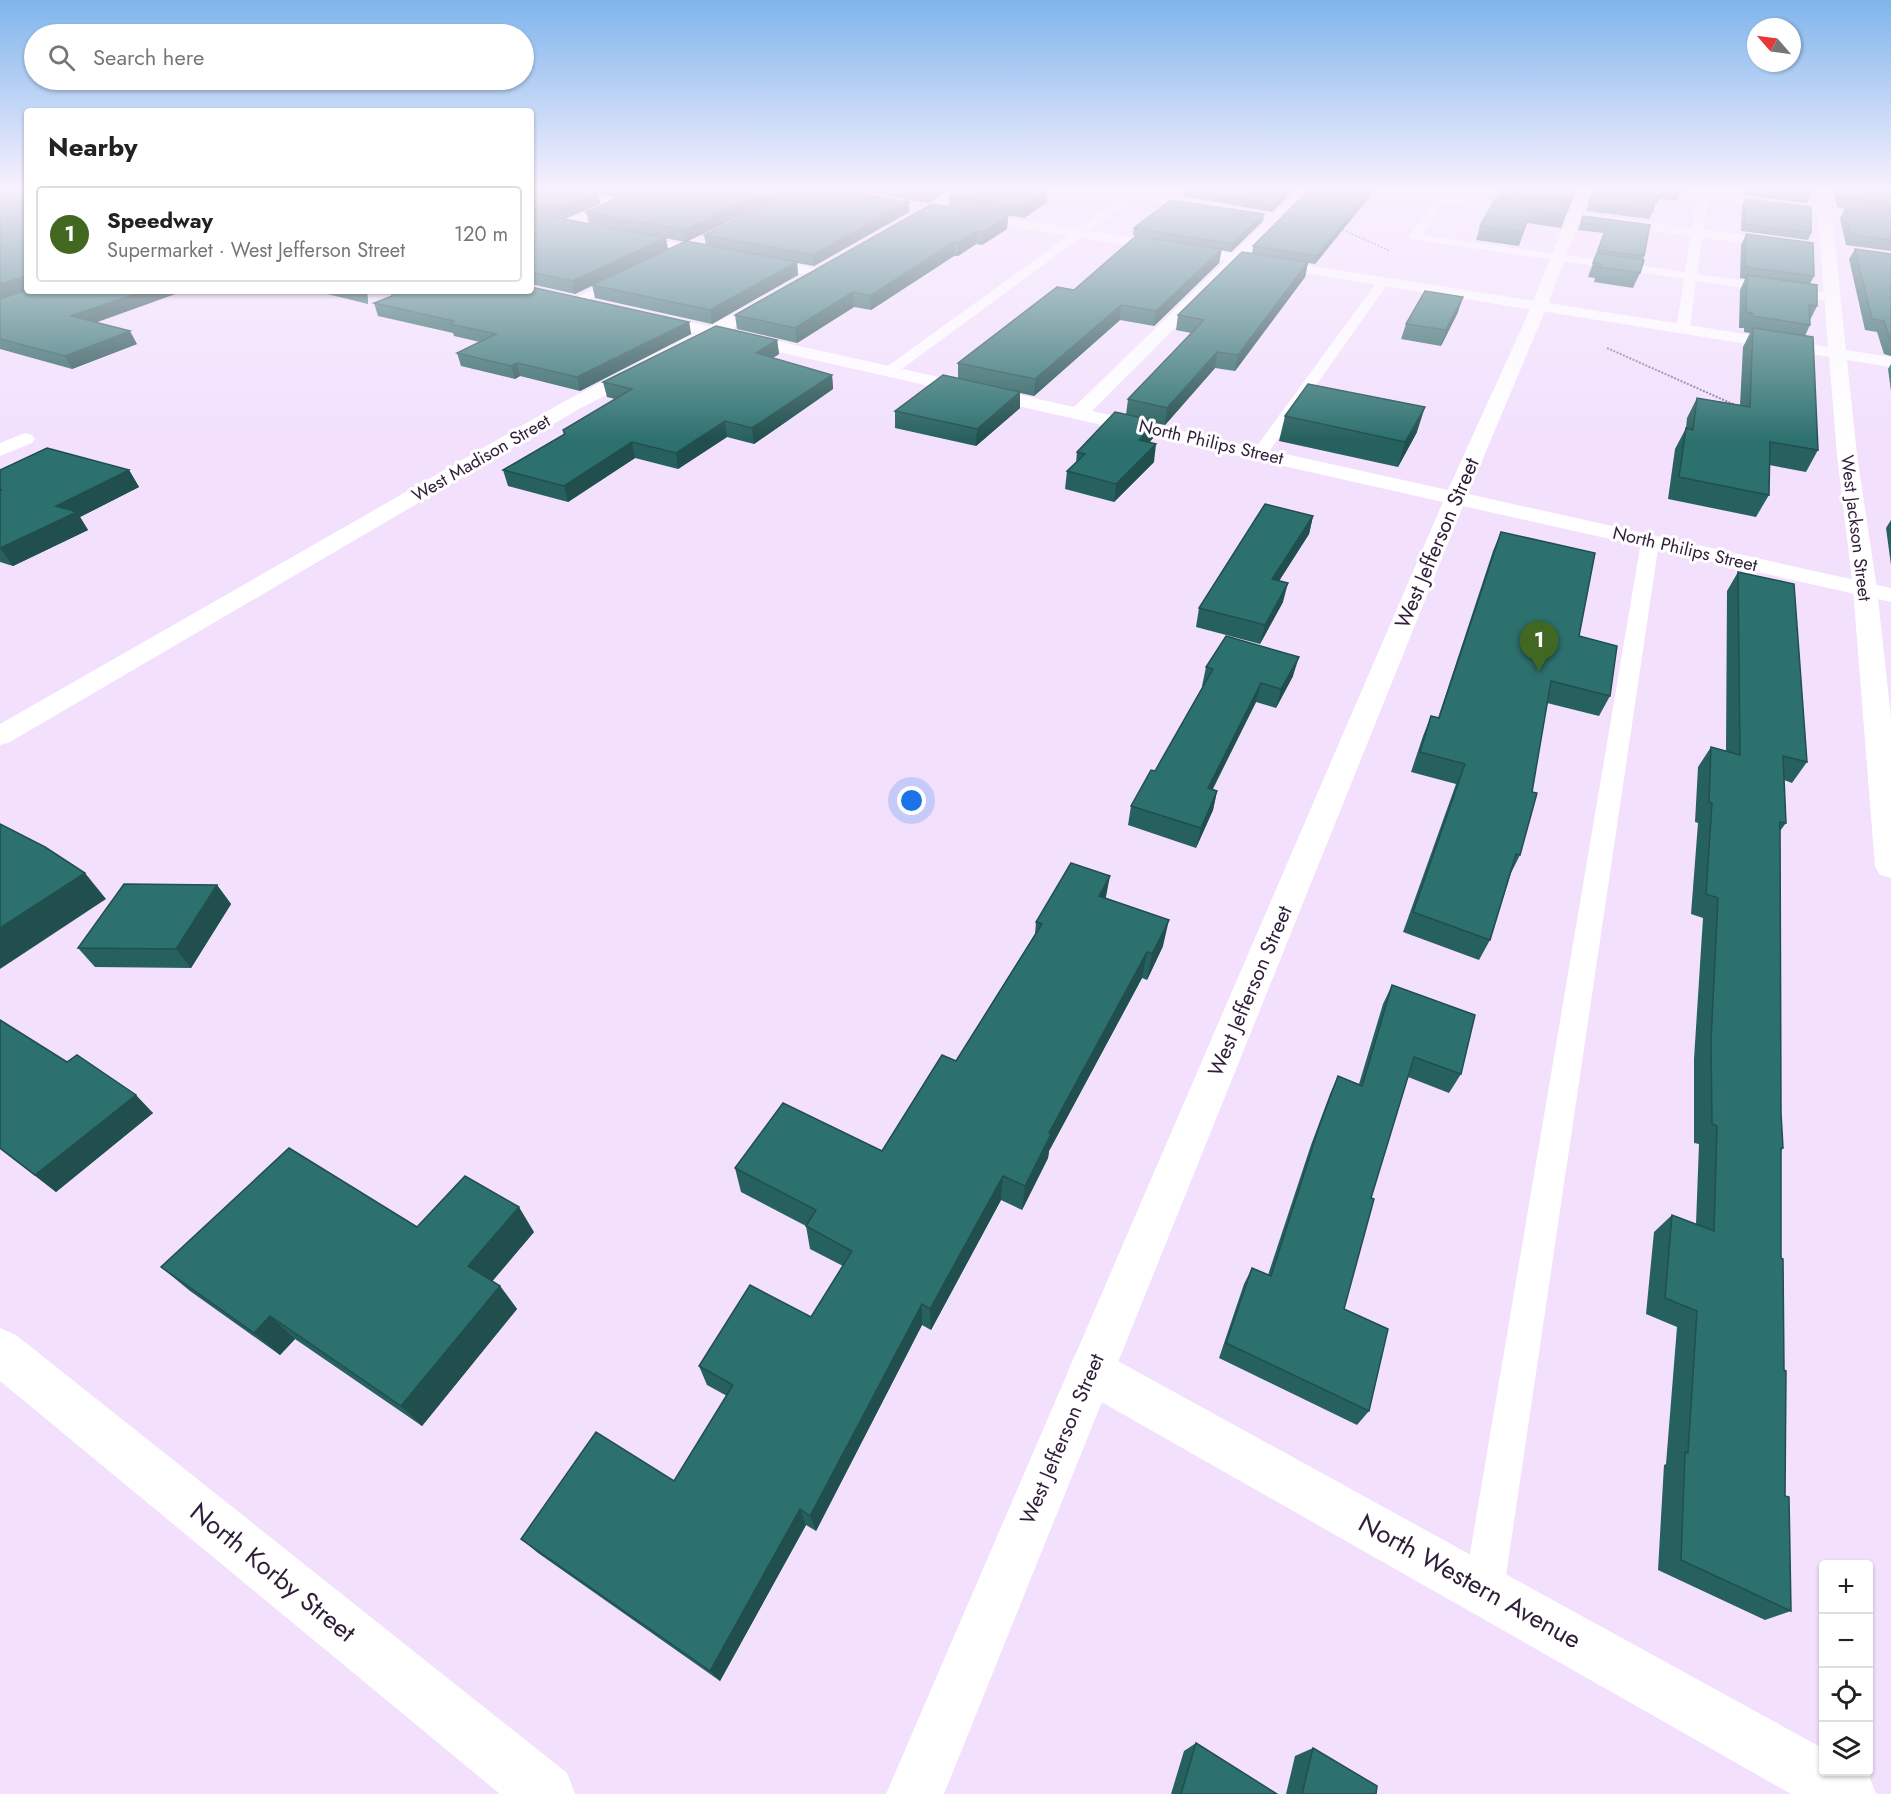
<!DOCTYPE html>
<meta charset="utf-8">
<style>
body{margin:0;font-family:Jost,sans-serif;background:#f6f6f6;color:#222}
.controls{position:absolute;right:18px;bottom:18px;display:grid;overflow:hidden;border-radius:6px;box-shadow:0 2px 4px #0004}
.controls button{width:54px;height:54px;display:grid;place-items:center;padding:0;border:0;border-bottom:2px solid #e0e0e0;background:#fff;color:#222;font:30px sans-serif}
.compass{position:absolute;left:1747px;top:18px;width:54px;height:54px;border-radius:50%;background:#fff;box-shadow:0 2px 4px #0004;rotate:298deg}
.you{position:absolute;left:912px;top:801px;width:21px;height:21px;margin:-15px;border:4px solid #fff;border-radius:50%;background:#1a73e8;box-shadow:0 0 0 9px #1a73e833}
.badge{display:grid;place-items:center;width:39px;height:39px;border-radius:50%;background:#426720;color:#fff;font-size:20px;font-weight:700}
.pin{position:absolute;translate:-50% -50px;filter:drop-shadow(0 2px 3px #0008)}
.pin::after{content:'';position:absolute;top:32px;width:21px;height:18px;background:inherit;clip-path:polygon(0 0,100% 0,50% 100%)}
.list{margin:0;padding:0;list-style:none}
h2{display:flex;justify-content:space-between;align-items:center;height:78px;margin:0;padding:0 24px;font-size:26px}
h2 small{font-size:20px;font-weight:400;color:#767676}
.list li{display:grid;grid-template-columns:39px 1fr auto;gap:18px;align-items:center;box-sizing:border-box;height:96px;margin:0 12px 12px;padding:0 12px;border:2px solid #e0e0e0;border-radius:6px}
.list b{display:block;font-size:22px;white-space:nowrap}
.list p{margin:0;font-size:20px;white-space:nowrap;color:#767676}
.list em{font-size:20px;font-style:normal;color:#767676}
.icon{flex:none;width:33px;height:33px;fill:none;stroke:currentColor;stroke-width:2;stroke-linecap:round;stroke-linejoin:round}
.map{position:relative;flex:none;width:1891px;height:1794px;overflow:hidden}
.search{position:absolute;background:#fff;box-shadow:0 2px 4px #0004;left:24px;top:24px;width:510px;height:66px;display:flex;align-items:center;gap:15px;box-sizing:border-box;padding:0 21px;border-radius:33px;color:#767676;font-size:22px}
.panel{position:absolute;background:#fff;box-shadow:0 2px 4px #0004;left:24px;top:108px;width:510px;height:186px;border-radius:6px}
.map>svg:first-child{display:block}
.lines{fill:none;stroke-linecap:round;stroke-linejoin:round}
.path-far1{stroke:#8b7995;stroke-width:1.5;stroke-dasharray:2 1.5;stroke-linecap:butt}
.path{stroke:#8b7995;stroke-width:2;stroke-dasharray:2 1.5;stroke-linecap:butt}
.lane{fill:#fff;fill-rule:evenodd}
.street{fill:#fff;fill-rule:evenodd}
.secondary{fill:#fff;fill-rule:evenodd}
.wall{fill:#27615f}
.shaded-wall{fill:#204f4e}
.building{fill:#2d716f;stroke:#204f4e;stroke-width:1.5}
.labels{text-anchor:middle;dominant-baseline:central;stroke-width:6;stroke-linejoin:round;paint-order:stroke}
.far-street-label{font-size:18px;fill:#2f1e39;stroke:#fff}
.street-label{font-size:21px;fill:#2f1e39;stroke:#fff}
.near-street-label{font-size:26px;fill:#2f1e39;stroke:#fff}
</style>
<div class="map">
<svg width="1891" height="1794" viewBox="0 0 1891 1794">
<rect width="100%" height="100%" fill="#f2e0fd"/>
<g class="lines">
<path class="path-far1" d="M1339 228 1390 251"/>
<path class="path" d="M1607 348 1735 405"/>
<g class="lane">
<path d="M535 188H558L621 200 626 203 621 206Z"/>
<path d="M1078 188C1144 188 1212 205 1277 215L1282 218 1277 221 1133 199 895 374H885L883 371 885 368 1122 197Z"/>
<path d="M1443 188H1453L1422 235 1685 272 1697 197 1647 191 1642 188 1698 191 1699 188H1709L1708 193 1891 216V222L1708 199 1697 274 1831 293 1837 297 1831 301 1696 281 1690 329 1683 333 1676 329 1684 279 1411 239 1409 237Z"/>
<path d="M634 235 710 250 716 253 710 256 630 240V236Z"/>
<path d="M764 259 819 269 825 273 819 277 760 265 758 263Z"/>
<path d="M625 273 631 277 629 280 579 304 575 305 569 301Z"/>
<path d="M1383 278 1389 282 1266 456H1254L1252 453 1254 450 1379 279Z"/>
<path d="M1650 537 1656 538 1659 542 1504 1589 1498 1603 1484 1609 1470 1603 1464 1589 1641 542 1644 538Z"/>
</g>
<g class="street">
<path d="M644 188H662L573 228 568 229 561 225 563 222Z"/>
<path d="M957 188H973L906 229H896L894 226Z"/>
<path d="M1300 188H1314L1248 256 1828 347 1816 188H1829L1846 350 1891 357V367L1847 360 1857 455 1877 589 1891 718V878L1880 875 1875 867 1853 589 1837 455 1829 357 1240 263 1086 417H1072L1069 413 1072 409 1225 261 962 219 955 215 962 211 1233 253Z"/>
<path d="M1357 188H1395L1788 241 1795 245 1788 249 1363 192Z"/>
<path d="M775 292 781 294 783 297 781 300 721 336 579 409 10 742 0 745V724L565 401Z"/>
<path d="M25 433 32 435 35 439 32 443 0 456V443Z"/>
<path d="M0 1328 16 1335 567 1773 575 1794H500L0 1381Z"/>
<path d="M1091 1348 1107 1355 1824 1749V1772L1868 1773 1876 1794H1791L1075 1387 1068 1371 1075 1355Z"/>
</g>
<path class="secondary" d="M1579 188H1592L1543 316 1468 494 1891 588V602L1463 506 944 1794H886L1443 502 646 322 638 317 646 312 1448 490 1527 316Z"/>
</g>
<g class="wall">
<path d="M531 188H637L617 197 598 193 600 204 564 219 666 238 668 250 685 242 589 223 586 212 793 191 687 241 706 245 704 235 909 212 814 266 797 263 798 275 712 324 595 298 592 285 575 294 531 284V285Z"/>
<path d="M842 188H952L928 203Z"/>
<path d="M1296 188 1272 212 1183 196 1184 189Z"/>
<path d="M1373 188 1371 195 1315 264 1308 263 1305 277 1235 371 1215 368 1165 425 1155 423 1153 438 1149 443 1154 462 1114 502 1065 489 1067 471 1076 463 1077 452 1126 415 1128 399 1191 333 1176 330 1178 315 1252 254 1253 246Z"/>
<path d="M1502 188H1577L1561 228 1527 223 1519 246 1476 240 1480 226 1498 198Z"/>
<path d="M1744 188H1812V193L1807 203 1743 195Z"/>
<path d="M1833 188H1891V214L1837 207Z"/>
<path d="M1594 189H1682L1677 201 1659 198 1657 205 1654 204 1653 211 1649 219 1586 211Z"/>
<path d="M1043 191H1047V202L1024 218 949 206V195Z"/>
<path d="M1745 199 1811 233 1808 240 1741 231 1742 206Z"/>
<path d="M1845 208 1891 214V251L1846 245 1840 218Z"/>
<path d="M1008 216 1007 229 982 245 976 244 958 256H954L871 310 854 307 797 343 737 329 735 315Z"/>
<path d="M1583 216 1650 225 1644 256 1640 273 1633 288 1594 282 1595 278 1588 277 1604 233 1578 230Z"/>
<path d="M1263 221 1231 252 1221 250 1219 263 1154 326 1120 320 1034 396 1020 393V408L976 446 895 428V411L958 378V363L1074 290 1154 238 1133 235 1134 228Z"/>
<path d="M1746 234 1814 276 1810 284 1817 306 1810 320V325L1805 336 1818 450 1806 472 1769 465V495L1756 517 1668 499 1675 449 1686 428 1687 418 1697 398 1740 405 1743 347 1750 333 1744 332V328H1739L1740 290 1745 279 1740 278 1741 245Z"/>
<path d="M1855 249 1891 254V356L1884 354 1877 332 1865 330 1849 259Z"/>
<path d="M315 291H367L368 304Z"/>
<path d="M392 296 689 322 691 334 580 391 520 376 515 379 461 366 457 353 480 342 454 336 453 333 378 316 374 303Z"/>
<path d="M0 299 96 322 137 344 72 369 0 349Z"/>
<path d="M1458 312 1441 346 1401 339 1406 324Z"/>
<path d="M777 340 779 354 773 358 832 375 833 389 754 444 727 437 678 469 635 458 568 502 508 486 503 470 564 435 563 430 615 399 607 397 603 382Z"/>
<path d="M1891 364V391L1888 369Z"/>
<path d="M1285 416 1417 432 1398 467 1279 441Z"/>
<path d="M0 470H129L139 487 80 517 88 530 13 566 0 562Z"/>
<path d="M1313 516 1309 534 1279 581 1283 602 1260 644 1196 627 1199 608Z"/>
<path d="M1891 520V565L1886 528Z"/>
<path d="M1501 532 1579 636 1610 696 1599 716 1547 703 1520 855 1511 873 1490 940 1479 960 1403 932 1456 784 1411 772 1423 736 1431 716 1438 718 1493 551Z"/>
<path d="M1738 572 1807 762 1792 783 1784 780 1786 823 1780 831 1781 1113 1783 1148 1781 1151V1258L1785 1496 1791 1611 1765 1620 1658 1570 1664 1465 1666 1464 1677 1327 1646 1314 1654 1232 1672 1215 1696 1224 1699 1144 1694 1143V1059L1703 918 1691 914 1698 823 1695 822 1698 767 1711 747 1726 751 1727 591Z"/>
<path d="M1206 667 1293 676 1276 708 1256 702 1213 789 1217 791 1213 810 1196 848 1128 825 1131 806 1155 771 1203 686H1202Z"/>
<path d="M217 885 231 904 191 968 95 967 78 948Z"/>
<path d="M1106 898 1163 946 1147 980 1142 978 1049 1151 1048 1158 1022 1210 1001 1200 931 1330 922 1325 816 1531 806 1525 720 1681 538 1553 521 1539 674 1481 727 1396 707 1385 699 1366 811 1317 843 1266 810 1249 806 1226 741 1192 735 1168 882 1151 956 1061 1035 934 1036 922Z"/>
<path d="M1392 985 1461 1074 1449 1093 1408 1077 1371 1198 1344 1309 1369 1411 1357 1425 1219 1358 1244 1284 1252 1268 1268 1275 1311 1145 1330 1094 1338 1076 1359 1084 1383 1004Z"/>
<path d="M0 1020 67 1062 153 1113 56 1192 0 1149Z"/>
<path d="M534 1232 492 1281 500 1286 517 1309 422 1426 295 1339 280 1355 190 1291 161 1267Z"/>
<path d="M1196 1743 1277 1794H1171L1184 1751Z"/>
<path d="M1313 1748 1376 1794H1286L1295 1756Z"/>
</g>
<g class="shaded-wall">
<path d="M615 188H637L617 197Z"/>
<path d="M774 188H793V191L686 242 684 230Z"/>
<path d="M933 188H952L928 203 927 192Z"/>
<path d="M1032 188H1043V192L1030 200Z"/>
<path d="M1290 188H1296L1272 212 1274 204Z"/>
<path d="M1373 188 1371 195 1315 264 1317 256Z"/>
<path d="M1047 191V202L1024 218V207Z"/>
<path d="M598 193 600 204 564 219 562 208Z"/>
<path d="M909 202V212L814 266 813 255Z"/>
<path d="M1264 214 1263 221 1231 252 1232 244Z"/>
<path d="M1008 216 1007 229 982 245 983 232Z"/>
<path d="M977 231 976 244 958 256V243Z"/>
<path d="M666 238 668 250 575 294 572 281Z"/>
<path d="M954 242V256L871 310 870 296Z"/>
<path d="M1222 249 1219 263 1154 326 1156 311Z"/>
<path d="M797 262 798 275 712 324 710 310Z"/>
<path d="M1308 262 1305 277 1235 371 1238 355Z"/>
<path d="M24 277 27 283V290L0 299V284Z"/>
<path d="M144 291H184L78 329 71 316Z"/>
<path d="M364 291H367L368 304Z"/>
<path d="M853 292 854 307 797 343 795 328Z"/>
<path d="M1463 297 1458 312 1441 346 1446 330Z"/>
<path d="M1121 305 1120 320 1034 396 1035 379Z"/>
<path d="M689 322 691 334 580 391 577 377Z"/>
<path d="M130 331 137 344 72 369 65 356Z"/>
<path d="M777 340 779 354 758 367 756 353Z"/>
<path d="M1217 352 1215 368 1165 425 1167 408Z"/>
<path d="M517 363 520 376 515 379 511 366Z"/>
<path d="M832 375 833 389 754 444 752 428Z"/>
<path d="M1020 392V408L976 446 977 429Z"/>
<path d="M1425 407 1417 432 1398 467 1405 442Z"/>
<path d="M725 421 727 437 678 469 676 453Z"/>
<path d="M1156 421 1153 438 1137 457 1139 440Z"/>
<path d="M632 442 635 458 568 502 564 486Z"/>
<path d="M1156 444 1154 462 1114 502 1116 484Z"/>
<path d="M129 470 139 487 80 517 88 530 13 566 0 548 56 506Z"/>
<path d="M1313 516 1309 534 1268 598 1272 579Z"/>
<path d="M1288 583 1283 602 1260 644 1265 625Z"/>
<path d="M1299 657 1293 676 1276 708 1281 689Z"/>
<path d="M1261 683 1256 702 1203 807 1208 788Z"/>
<path d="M1217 791 1213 810 1196 848 1201 828Z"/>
<path d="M85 873 106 899 0 969V928Z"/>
<path d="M1110 876 1105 902 1099 896Z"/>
<path d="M217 885 231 904 191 968 176 949Z"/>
<path d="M1169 920 1163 946 1147 980 1152 954Z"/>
<path d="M1147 952 1142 978 1049 1151 1048 1158 1022 1210 1025 1186 1049 1133Z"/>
<path d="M136 1095 153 1113 56 1192 35 1175Z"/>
<path d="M1003 1176 1001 1200 931 1330 930 1309Z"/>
<path d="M519 1207 534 1232 485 1290 468 1266Z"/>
<path d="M500 1286 517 1309 422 1426 401 1406Z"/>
<path d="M922 1304V1325L816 1531 810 1516Z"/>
<path d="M270 1316 295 1339 280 1355 254 1333Z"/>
<path d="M800 1509 806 1525 720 1681 710 1671Z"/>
</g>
<g class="building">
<path d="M0 188H27V277H24L0 284Z"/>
<path d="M531 188H575L598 193 562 208 531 203Z"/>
<path d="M641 188H774L684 230 586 212Z"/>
<path d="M801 188H825L909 202 813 255 704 235Z"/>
<path d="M906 188H933L927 192Z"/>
<path d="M960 188H1032L1031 189 1047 191 1024 207 949 195Z"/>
<path d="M1185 188 1213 189 1290 188 1274 204Z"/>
<path d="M1311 188H1373L1317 256 1253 246Z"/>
<path d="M1502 188H1576L1571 200 1500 191Z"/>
<path d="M1594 188H1680L1682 189 1681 192 1662 190 1660 196H1655L1653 211 1589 202Z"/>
<path d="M1773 188H1812V193Z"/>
<path d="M1840 188H1891V203L1842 197Z"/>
<path d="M1496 198 1568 207 1565 214 1531 210 1523 232 1480 226Z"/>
<path d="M1745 199 1811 207V233L1744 224Z"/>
<path d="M1171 200 1264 214 1232 244 1134 228Z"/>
<path d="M932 204 1008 216 983 232 977 231 958 243 954 242 870 296 853 292 795 328 735 315Z"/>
<path d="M1845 208 1891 214V240L1851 235Z"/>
<path d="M531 213 666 238 572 281 531 272Z"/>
<path d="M1583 216 1650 225 1644 256 1598 250 1607 226 1581 223Z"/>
<path d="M1746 234 1813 243 1814 276 1745 267Z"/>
<path d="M1136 236 1222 249 1156 311 1121 305 1035 379 958 363 1057 287 1074 290Z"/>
<path d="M686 241 797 262 710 310 592 285Z"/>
<path d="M1855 249 1891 254V342L1884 321 1872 319Z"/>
<path d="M1242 252 1308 262 1238 355 1217 352 1167 408 1128 399 1204 320 1178 315Z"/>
<path d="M1597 253 1644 260 1640 273 1600 267 1601 264 1593 263Z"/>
<path d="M1747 275 1817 285V306L1809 305 1810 325 1752 316V313L1746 312Z"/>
<path d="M531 287 689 322 577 377 517 363 511 366 457 353 496 334 450 324 454 321 374 303 392 296V291H531Z"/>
<path d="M27 290V291H144L71 316 130 331 65 356 0 339V299Z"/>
<path d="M1425 291 1463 297 1446 330 1406 324Z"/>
<path d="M716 326 777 340 756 353 832 375 752 428 725 421 676 453 632 442 564 486 503 470 565 434 563 430 632 389 603 382Z"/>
<path d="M1753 328 1813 337 1818 450 1770 442 1769 495 1679 477 1686 428 1693 430 1697 398 1750 407Z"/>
<path d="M943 375 1020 392 977 429 895 411Z"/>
<path d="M1308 384 1425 407 1405 442 1285 416Z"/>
<path d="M1115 412 1156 421 1139 440 1156 444 1116 484 1067 471 1085 454 1077 452Z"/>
<path d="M47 448 129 470 56 506 77 512 0 548V490H2L0 489V470Z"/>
<path d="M1265 504 1313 516 1272 579 1288 583 1265 625 1199 608Z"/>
<path d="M1501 532 1595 553 1579 636 1617 646 1610 696 1551 681 1532 792 1537 793 1520 855 1516 854 1490 940 1413 912 1465 764 1420 752 1431 716 1439 718Z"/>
<path d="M1738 572 1794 584 1807 762 1783 756 1786 823 1780 822 1781 1113 1783 1148H1781V1258L1783 1259 1784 1370 1786 1371 1785 1496 1789 1497 1791 1611 1681 1560 1685 1452 1688 1453 1697 1311 1665 1298 1672 1215 1714 1231 1717 1126 1712 1124 1711 1040 1718 898 1706 894 1712 803 1709 802 1711 747 1740 755Z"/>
<path d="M1226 636 1299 657 1281 689 1261 683 1208 788 1217 791 1201 828 1131 806 1151 770 1155 771 1213 669 1206 667Z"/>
<path d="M0 824 45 847 85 873 0 928Z"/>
<path d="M1071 863 1110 876 1099 896 1169 920 1152 954 1147 952 1049 1133 1051 1134 1025 1186 1003 1176 930 1309 922 1304 810 1516 800 1509 710 1671 521 1539 596 1432 674 1481 733 1385 699 1366 750 1285 811 1317 852 1251 806 1226 816 1210 735 1168 783 1103 882 1151 942 1055 956 1061 1042 924 1036 922Z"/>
<path d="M124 884 217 885 176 949 78 948Z"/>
<path d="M1392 985 1475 1015 1461 1074 1414 1057 1371 1198 1374 1199 1344 1309 1388 1329 1369 1411 1226 1343 1252 1268 1271 1276 1319 1127 1338 1076 1362 1086Z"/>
<path d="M0 1020 67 1062 77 1055 136 1095 35 1175 0 1148Z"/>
<path d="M289 1148 417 1227 465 1176 519 1207 468 1266 500 1286 401 1406 270 1316 254 1333 161 1267Z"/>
<path d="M1196 1743 1277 1794H1181Z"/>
<path d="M1313 1748 1377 1786 1376 1794H1302Z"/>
</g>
<linearGradient id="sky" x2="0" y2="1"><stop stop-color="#7fb5ec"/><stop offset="0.43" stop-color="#f9f1fe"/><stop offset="1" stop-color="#f9f1fe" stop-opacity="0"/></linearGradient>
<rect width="1891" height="440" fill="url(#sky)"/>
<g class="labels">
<g class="far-street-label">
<text transform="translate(1211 442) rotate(13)">North Philips Street</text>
<text transform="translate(481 458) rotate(-30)">West Madison Street</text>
<text transform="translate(1856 528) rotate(83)">West Jackson Street</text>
<text transform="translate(1685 549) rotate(13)">North Philips Street</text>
</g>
<g class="street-label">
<text transform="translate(1437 543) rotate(-67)">West Jefferson Street</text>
<text transform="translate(1250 991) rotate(-67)">West Jefferson Street</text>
<text transform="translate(1062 1439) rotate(-67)">West Jefferson Street</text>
</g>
<g class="near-street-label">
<text transform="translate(273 1572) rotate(39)">North Korby Street</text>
<text transform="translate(1470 1581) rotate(29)">North Western Avenue</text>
</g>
</g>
</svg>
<div class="controls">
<button>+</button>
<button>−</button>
<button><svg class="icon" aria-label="locate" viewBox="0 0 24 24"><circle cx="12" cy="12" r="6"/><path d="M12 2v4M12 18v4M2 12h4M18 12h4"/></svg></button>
<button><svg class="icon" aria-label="layers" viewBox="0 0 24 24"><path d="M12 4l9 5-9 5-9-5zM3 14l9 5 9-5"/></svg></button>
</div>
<svg class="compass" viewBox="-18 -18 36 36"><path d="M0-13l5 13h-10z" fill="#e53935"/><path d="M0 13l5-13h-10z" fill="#767676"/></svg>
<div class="you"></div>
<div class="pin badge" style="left:1539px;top:671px">1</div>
<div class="search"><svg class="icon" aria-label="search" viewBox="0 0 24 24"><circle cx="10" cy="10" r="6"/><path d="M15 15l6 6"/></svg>Search here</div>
<section class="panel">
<h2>Nearby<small></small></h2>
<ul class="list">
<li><span class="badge">1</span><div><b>Speedway</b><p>Supermarket · West Jefferson Street</p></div><em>120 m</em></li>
</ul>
</section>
</div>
